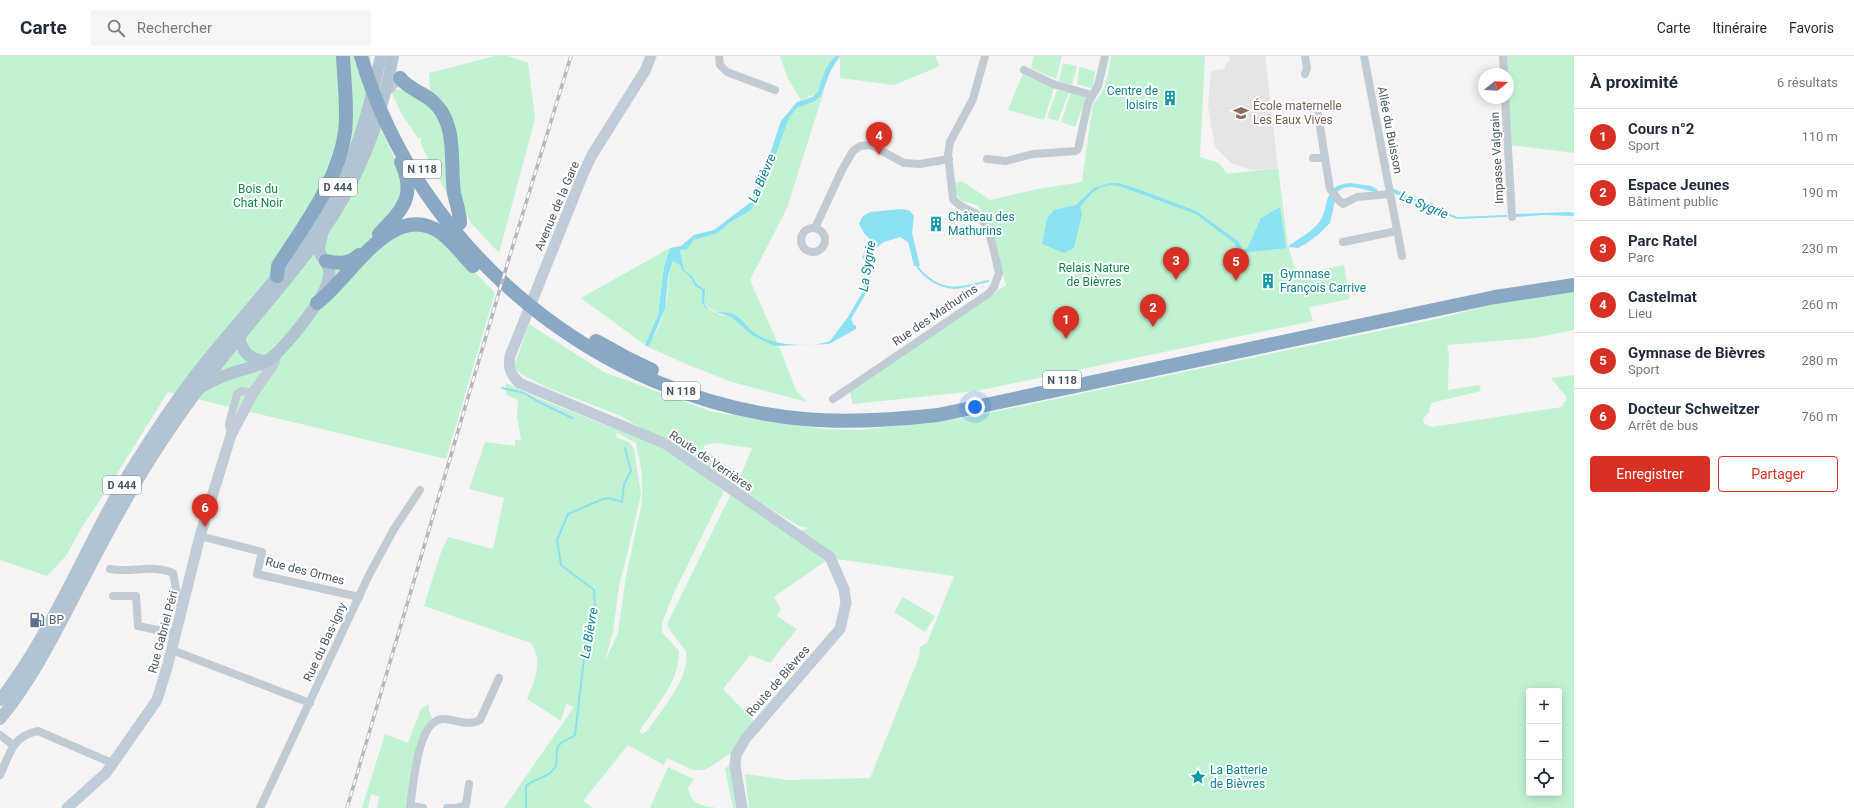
<!DOCTYPE html>
<html lang="fr">
<meta charset="utf-8">
<style>
body{margin:0;font-family:Roboto,sans-serif;background:#f6f6f7;color:#1f2937}
.controls{position:absolute;right:12px;bottom:12px;display:grid;overflow:hidden;border-radius:4px;box-shadow:0 2px 10px #0003}
.controls button{width:36px;height:36px;display:grid;place-items:center;padding:0;border:0;border-bottom:1px solid #e0e1e3;background:#fff;color:#1f2937;font:20px sans-serif}
.compass{position:absolute;left:1478px;top:12px;width:36px;height:36px;border-radius:50%;background:#fff;box-shadow:0 2px 10px #0003;rotate:72deg}
.you{position:absolute;left:975px;top:351px;width:14px;height:14px;margin:-10px;border:3px solid #fff;border-radius:50%;background:#1a73e8;box-shadow:0 0 0 6px #1a73e833}
.badge{display:grid;place-items:center;width:26px;height:26px;border-radius:50%;background:#d93025;color:#fff;font-size:13px;font-weight:700}
.pin{position:absolute;translate:-50% -33px;filter:drop-shadow(0 1px 2px #0008)}
.pin::after{content:'';position:absolute;top:21px;width:14px;height:12px;background:inherit;clip-path:polygon(0 0,100% 0,50% 100%)}
.list{margin:0;padding:0;list-style:none}
h2{display:flex;justify-content:space-between;align-items:center;height:52px;margin:0;padding:0 16px;font-size:17px}
h2 small{font-size:13px;font-weight:400;color:#747a83}
.list li{display:grid;grid-template-columns:26px 1fr auto;gap:12px;align-items:center;box-sizing:border-box;height:56px;padding:0 16px;border-top:1px solid #e0e1e3}
.list b{display:block;font-size:15px;white-space:nowrap}
.list p{margin:0;font-size:13px;white-space:nowrap;color:#747a83}
.list em{font-size:13px;font-style:normal;color:#747a83}
.actions{display:flex;gap:8px;padding:12px 16px}
.actions a{flex:1;padding:9px 0;border:1px solid #d93025;border-radius:4px;text-align:center;font-size:14px;color:#d93025}
.actions .main{background:#d93025;color:#fff}
.icon{flex:none;width:22px;height:22px;fill:none;stroke:currentColor;stroke-width:2;stroke-linecap:round;stroke-linejoin:round}
.map{position:relative;flex:none;width:1574px;height:752px;overflow:hidden}
header{display:flex;align-items:center;gap:24px;box-sizing:border-box;height:56px;padding:0 20px;background:#fff;border-bottom:1px solid #e0e1e3}
header strong{font-size:19px}
nav{display:flex;gap:22px;margin-inline-start:auto;font-size:14px}
.search{width:280px;height:36px;background:#f6f6f7;display:flex;align-items:center;gap:10px;box-sizing:border-box;padding:0 14px;border-radius:4px;color:#747a83;font-size:15px}
main{display:flex}
aside{flex:1;background:#fff}
.map>svg:first-child{display:block}
.education{fill:#e6e4e5}
.green{fill:#c1f3d2;fill-rule:evenodd}
.water{fill:#8ce1f2}
.lines{fill:none;stroke-linecap:round;stroke-linejoin:round}
.stream{stroke:#8ce1f2;stroke-width:2}
.street{stroke:#c0cbd3;stroke-width:8}
.secondary{stroke:#c0ccd7;stroke-width:11}
.primary{stroke:#b2c4d2;stroke-width:12}
.highway{stroke:#89a8c3;stroke-width:14}
.rail-casing{stroke:#b5b8bd;stroke-width:3.5}
.rail{stroke:#fff;stroke-width:2;stroke-dasharray:6;stroke-linecap:butt}
.labels{text-anchor:middle;dominant-baseline:central;stroke-width:4;stroke-linejoin:round;paint-order:stroke}
.shield{fill:#fff;stroke:#808991;stroke-width:1}
.shield-label{font-size:11px;font-weight:bold;fill:#495762}
.culture-label{font-size:12px;fill:#0d838f;stroke:#fff;text-anchor:start}
.education-label{font-size:12px;fill:#785e54;stroke:#fff;text-anchor:start}
.street-label{font-size:12px;fill:#495762;stroke:#fff}
.park-label{font-size:12px;fill:#138446;stroke:#fff}
.service-label{font-size:12px;fill:#4e5e75;stroke:#fff;text-anchor:start}
.water-label{font-size:13px;font-style:italic;fill:#078097;stroke:#fff}
</style>
<header>
<strong>Carte</strong>
<div class="search"><svg class="icon" aria-label="search" viewBox="0 0 24 24"><circle cx="10" cy="10" r="6"/><path d="M15 15l6 6"/></svg>Rechercher</div>
<nav><a>Carte</a><a>Itinéraire</a><a>Favoris</a></nav>
</header>
<main>
<div class="map">
<svg width="1574" height="752" viewBox="0 0 1574 752">
<rect width="100%" height="100%" fill="#f5f3f3"/>
<path class="education" d="M1230 0H1265L1278 112 1251 114 1231 107 1215 91 1208 50 1211 15 1224 13 1227 6H1229Z"/>
<g class="green">
<path d="M0 0H371L366 42 393 99 405 129 397 155 404 173H422L438 179 495 237 446 403 168 336 99 446 83 469 66 500 47 520 0 504Z"/>
<path d="M495 0H508L528 7 535 63 499 197 471 167 462 149 454 66 430 34 429 17Z"/>
<path d="M780 0H835C832 5 828 9 826 14 819 35 822 36 801 44L788 23Z"/>
<path d="M840 0H935L940 10 894 29 840 22Z"/>
<path d="M1034 0H1062L1056 23 1031 12Z"/>
<path d="M1111 0H1205L1200 101 1219 107 1227 118 1278 112 1288 190 1297 218 1344 209 1350 243 1309 251 1313 265 976 335 853 348 849 334 1006 229 990 170 979 150 960 144 956 138 954 127 962 125 990 144 1038 133 1082 126 1093 47C1107 37 1108 16 1111 0Z"/>
<path d="M1506 0H1574V97L1510 89Z"/>
<path d="M1063 7 1077 10 1072 29 1059 25Z"/>
<path d="M1079 11 1095 15 1093 33 1077 28Z"/>
<path d="M1023 17 1054 32 1044 64 1008 54Z"/>
<path d="M829 19 787 152 750 224 778 288 762 283 731 257H721L707 251 704 247 706 236 702 231 696 227 692 220 684 214 680 195 689 190 694 184 718 177 729 167 751 154 769 117 789 62 797 52 818 43 823 36Z"/>
<path d="M399 33 410 36 431 48 443 71 448 139 432 111 421 88V82H418L402 59 391 35Z"/>
<path d="M1057 34 1069 36 1058 65 1047 62Z"/>
<path d="M1071 36 1087 40 1075 71 1061 66Z"/>
<path d="M670 192 664 211 658 259 645 289 581 242Z"/>
<path d="M673 205 681 210 682 214 690 221 695 230 702 234 703 250 721 259 731 261 747 274 774 290 779 291 796 334 807 346 732 326 686 308 648 291C657 276 665 259 667 242 668 229 668 217 673 205Z"/>
<path d="M1574 236V274L1534 282 1447 289 1449 298 1448 334 1479 329 1481 335 1431 347 1429 356 1423 363 1424 368 1432 371 1562 351 1567 342 1551 322 1574 319V752H749L745 718 788 724 870 722 919 601 920 591 927 587 954 520 830 502 774 541 781 553 777 560 797 573 770 607 750 599 723 633 755 666 734 695 710 711 703 714H693L667 702 664 709 628 689 583 745 593 752H504L574 651 566 648 561 665 527 643C534 625 544 606 531 587L424 550 441 496 448 481 493 493 504 442 469 433 485 386 515 390V384H521L517 361 518 344 506 339V327L540 343 615 373 616 369 666 390 724 435 674 537 662 567V576L679 595C680 626 654 652 639 676L643 678 649 673C662 653 691 620 686 595L671 576 667 568 731 438 791 477 810 472 799 470 779 458 736 430 621 360 546 331 521 318 515 312V308L529 268 604 316 713 356 821 373 860 374 969 361 1436 263 1515 243ZM616 376 636 387 642 418V446L626 520 618 577 605 605 613 576 619 530 628 495 641 438 634 393 629 386 617 382ZM715 387 752 392 741 419 703 393 705 389ZM1529 635H1559V737H1529Z"/>
<path d="M903 541 935 560 925 576 894 556Z"/>
<path d="M427 649H429V654L432 662 424 677 407 752H377L379 741 371 738 368 752H362L385 678 408 687 421 653Z"/>
<path d="M731 709 739 752H733L725 712Z"/>
<path d="M668 711 694 723 688 732C693 750 698 748 716 752H650Z"/>
</g>
<g class="water">
<path d="M835 0H840L830 16 821 40 815 45 797 52 789 62 769 117 751 154 729 167 718 177 694 184 686 194 683 193 680 195 684 214 692 220 696 227 705 234C706 239 703 244 705 249 709 258 726 255 733 258 742 262 748 273 756 278 772 290 812 292 830 285L848 261 862 237 867 213 865 239 851 263 853 268 856 270V273L829 288 774 290 752 279 731 261 705 252 702 247V234L695 230 690 221 682 214 681 210 673 205 668 220 665 253 651 286 648 291 645 289 658 259 664 211 670 192 681 190 694 179 714 174 751 146 768 104 781 65 797 46 812 41 818 35 826 12Z"/>
<path d="M1110 127H1118L1138 133 1196 155 1238 185 1243 193H1247L1261 162 1280 151 1286 192 1239 197 1234 187 1196 158 1119 130 1110 129 1099 132 1092 137 1080 151 1082 158 1074 192 1064 197 1042 188 1047 163 1054 154 1076 149 1094 132Z"/>
<path d="M1350 127 1371 130 1377 133 1378 136C1364 135 1349 125 1337 136L1330 167 1319 178 1307 187 1298 192 1288 191C1295 184 1309 178 1317 169 1332 153 1319 130 1350 127Z"/>
<path d="M1394 133 1457 161 1507 159V161L1457 163 1391 136 1390 135Z"/>
<path d="M902 153 910 155 914 160 912 177 920 210H914L908 186 900 181 884 186 870 196 866 207V203L862 202 871 184 864 177 859 168 862 161 870 156Z"/>
<path d="M1570 156 1574 157V160L1543 159 1516 161V158Z"/>
</g>
<g class="lines">
<g class="stream">
<path d="M917 209C919 215 923 217 927 221 948 238 964 231 988 225"/>
<path d="M866 215 867 205"/>
<path d="M502 332 524 337 537 345 572 362"/>
<path d="M526 752V730C534 723 547 722 553 714 560 707 554 698 558 691 562 683 570 684 575 679L586 585 595 554 594 534 561 509 557 484 568 458 603 443 609 442 622 446 624 428 631 415 625 392"/>
</g>
<g class="street">
<path d="M719 0 720 9 727 16 775 34"/>
<path d="M1364 0 1402 200"/>
<path d="M1503 0 1504 18"/>
<path d="M1024 14 1053 28 1092 39"/>
<path d="M1305 18 1307 12 1305 0"/>
<path d="M385 37 391 33 400 22"/>
<path d="M1505 42 1512 161"/>
<path d="M1318 58 1330 133C1335 138 1337 144 1343 148L1357 141 1390 138"/>
<path d="M1313 102H1325"/>
<path d="M987 103 1006 105 1033 98 1076 95 1078 93 1088 47 1098 30 1105 0"/>
<circle cx="813" cy="184" r="12"/>
<path d="M815 172 842 114 853 95 860 90 871 89 904 107 920 108 949 103"/>
<path d="M1343 186 1397 175"/>
<path d="M833 343 988 238 994 231 999 217C995 202 991 171 979 160 971 153 959 152 953 143L948 99 950 86 973 43 985 0"/>
<path d="M231 379 229 368 237 338 242 335 253 337"/>
<path d="M200 480 262 496 257 518 359 541"/>
<path d="M110 513C130 517 154 508 173 517L178 543 182 553"/>
<path d="M113 540H136L138 570 176 578"/>
<path d="M172 594 310 647"/>
<path d="M0 679 13 689"/>
<path d="M0 719C10 698 12 680 38 675L114 708"/>
<path d="M411 750 423 752"/>
<path d="M260 752 369 519 394 473 420 434"/>
<path d="M410 752C413 733 417 663 443 663 456 663 467 671 480 664L499 622"/>
<path d="M447 752H453"/>
<path d="M456 752 466 749 469 728"/>
</g>
<g class="secondary">
<path d="M651 0 645 15 592 99 583 118 510 300C508 312 510 317 519 327L666 388 830 501 844 533 846 547 840 573 746 682 736 699 735 710 742 752"/>
<path d="M67 752 106 717 157 644 168 608 200 480 231 379 253 337 274 307 276 299"/>
</g>
<g class="primary">
<path d="M237 277C243 295 245 302 266 305"/>
<path d="M201 331C211 326 221 320 232 317 244 313 256 311 267 305 283 295 324 243 328 225 333 207 322 206 319 194 319 190 321 184 322 179"/>
<path d="M0 644C58 569 90 477 141 398 162 365 184 332 209 302 255 245 308 192 341 126 361 86 371 44 381 0"/>
<path d="M0 663C34 622 57 573 82 526 105 481 129 436 157 393 188 344 225 298 262 253 295 213 329 173 352 126 372 87 385 43 393 0"/>
</g>
<g class="highway">
<path d="M361 0C418 195 601 345 804 363 849 367 893 364 938 359L1495 241 1574 229"/>
<path d="M400 22C410 35 428 37 438 51 457 73 450 110 454 137 456 147 460 156 460 167"/>
<path d="M379 178C402 154 417 140 401 106"/>
<path d="M326 205C339 208 350 208 359 199"/>
<path d="M277 220 278 210C304 169 338 126 345 76 348 51 344 25 343 0"/>
<path d="M317 247C350 223 392 142 441 177 453 186 463 199 473 210"/>
<path d="M596 285 625 301 652 314"/>
</g>
<g class="rail-casing">
<path id="rail" d="M347 752 507 209 571 0"/>
</g>
<use href="#rail" class="rail"/>
</g>
<defs>
<g id="building-bare" transform="scale(1.2)"><path d="M-4-6H4V6H1V3H-1V6H-4ZM-2.5-4.3h1.7v1.8h-1.7ZM.8-4.3h1.7v1.8H.8ZM-2.5-1h1.7V.8h-1.7ZM.8-1h1.7V.8H.8Z" fill="#0f9aa8" stroke="#fff" stroke-width="2.5" paint-order="stroke"/></g>
<g id="school-bare" transform="scale(1.2)"><path d="M0-5L7-2L0 1L-7-2ZM-4 1L0 2.5L4 1V4Q0 6-4 4Z" fill="#8d6e63" stroke="#fff" stroke-width="2.5" paint-order="stroke"/></g>
<g id="fuel-bare" transform="scale(1.2)"><path d="M-5.5-6h7V0h2V4h1.3V-2.5L3-4.5l.8-.8L6-3V5H2.5V1h-1V6h-7ZM-4.2-4.7v3.2H.2V-4.7Z" fill="#5c6f8a" stroke="#fff" stroke-width="2.5" paint-order="stroke"/></g>
<g id="sight-bare" transform="scale(1.2)"><path d="M0-6L1.8-2.2L6-1.7L2.9 1.2L3.7 5.4L0 3.3L-3.7 5.4L-2.9 1.2L-6-1.7L-1.8-2.2Z" fill="#0f9aa8" stroke="#fff" stroke-width="2.5" paint-order="stroke"/></g>
</defs>
<g fill-rule="evenodd">
<use href="#building-bare" x="1170" y="42"/>
<use href="#school-bare" x="1241" y="57"/>
<use href="#building-bare" x="936" y="168"/>
<use href="#building-bare" x="1268" y="225"/>
<use href="#fuel-bare" x="37" y="564"/>
<use href="#sight-bare" x="1198" y="721"/>
</g>
<g class="labels">
<g class="shield">
<rect x="403" y="104" width="38" height="18" rx="3"/>
<rect x="319" y="122" width="38" height="18" rx="3"/>
<rect x="1043" y="315" width="38" height="18" rx="3"/>
<rect x="662" y="326" width="38" height="18" rx="3"/>
<rect x="103" y="420" width="38" height="18" rx="3"/>
</g>
<g class="shield-label">
<text x="422" y="113">N 118</text>
<text x="338" y="131">D 444</text>
<text x="1062" y="324">N 118</text>
<text x="681" y="335">N 118</text>
<text x="122" y="429">D 444</text>
</g>
<g class="culture-label">
<text x="1158" y="35" text-anchor="end">Centre de<tspan x="1158" dy="14">loisirs</tspan></text>
<text x="948" y="161">Château des<tspan x="948" dy="14">Mathurins</tspan></text>
<text x="1280" y="218">Gymnase<tspan x="1280" dy="14">François Carrive</tspan></text>
<text x="1210" y="714">La Batterie<tspan x="1210" dy="14">de Bièvres</tspan></text>
</g>
<g class="education-label">
<text x="1253" y="50">École maternelle<tspan x="1253" dy="14">Les Eaux Vives</tspan></text>
</g>
<g class="street-label">
<text transform="translate(1390 74) rotate(79)">Allée du Buisson</text>
<text transform="translate(1497 102) rotate(-93)">Impasse Valgrain</text>
<text transform="translate(557 150) rotate(-67)">Avenue de la Gare</text>
<text transform="translate(935 259) rotate(-34)">Rue des Mathurins</text>
<text transform="translate(711 405) rotate(34)">Route de Verrières</text>
<text transform="translate(305 515) rotate(14)">Rue des Ormes</text>
<text transform="translate(163 576) rotate(-75)">Rue Gabriel Péri</text>
<text transform="translate(325 586) rotate(-65)">Rue du Bas-Igny</text>
<text transform="translate(778 625) rotate(-49)">Route de Bièvres</text>
</g>
<g class="park-label">
<text x="258" y="133">Bois du<tspan x="258" dy="14">Chat Noir</tspan></text>
<text x="1094" y="212">Relais Nature<tspan x="1094" dy="14">de Bièvres</tspan></text>
</g>
<g class="service-label">
<text x="49" y="564">BP</text>
</g>
<g class="water-label">
<text transform="translate(762 122) rotate(-67)">La Bièvre</text>
<text transform="translate(1424 149) rotate(23)">La Sygrie</text>
<text transform="translate(867 210) rotate(-81)">La Sygrie</text>
<text transform="translate(589 577) rotate(-80)">La Bièvre</text>
</g>
</g>
</svg>
<div class="controls">
<button>+</button>
<button>−</button>
<button><svg class="icon" aria-label="locate" viewBox="0 0 24 24"><circle cx="12" cy="12" r="6"/><path d="M12 2v4M12 18v4M2 12h4M18 12h4"/></svg></button>
</div>
<svg class="compass" viewBox="-18 -18 36 36"><path d="M0-13l5 13h-10z" fill="#e53935"/><path d="M0 13l5-13h-10z" fill="#747a83"/></svg>
<div class="you"></div>
<div class="pin badge" style="left:1066px;top:283px">1</div>
<div class="pin badge" style="left:1153px;top:271px">2</div>
<div class="pin badge" style="left:1176px;top:224px">3</div>
<div class="pin badge" style="left:879px;top:99px">4</div>
<div class="pin badge" style="left:1236px;top:225px">5</div>
<div class="pin badge" style="left:205px;top:471px">6</div>
</div>
<aside>
<h2>À proximité<small>6 résultats</small></h2>
<ul class="list">
<li><span class="badge">1</span><div><b>Cours n°2</b><p>Sport</p></div><em>110 m</em></li>
<li><span class="badge">2</span><div><b>Espace Jeunes</b><p>Bâtiment public</p></div><em>190 m</em></li>
<li><span class="badge">3</span><div><b>Parc Ratel</b><p>Parc</p></div><em>230 m</em></li>
<li><span class="badge">4</span><div><b>Castelmat</b><p>Lieu</p></div><em>260 m</em></li>
<li><span class="badge">5</span><div><b>Gymnase de Bièvres</b><p>Sport</p></div><em>280 m</em></li>
<li><span class="badge">6</span><div><b>Docteur Schweitzer</b><p>Arrêt de bus</p></div><em>760 m</em></li>
</ul>
<div class="actions"><a class="main">Enregistrer</a><a>Partager</a></div>
</aside>
</main>
